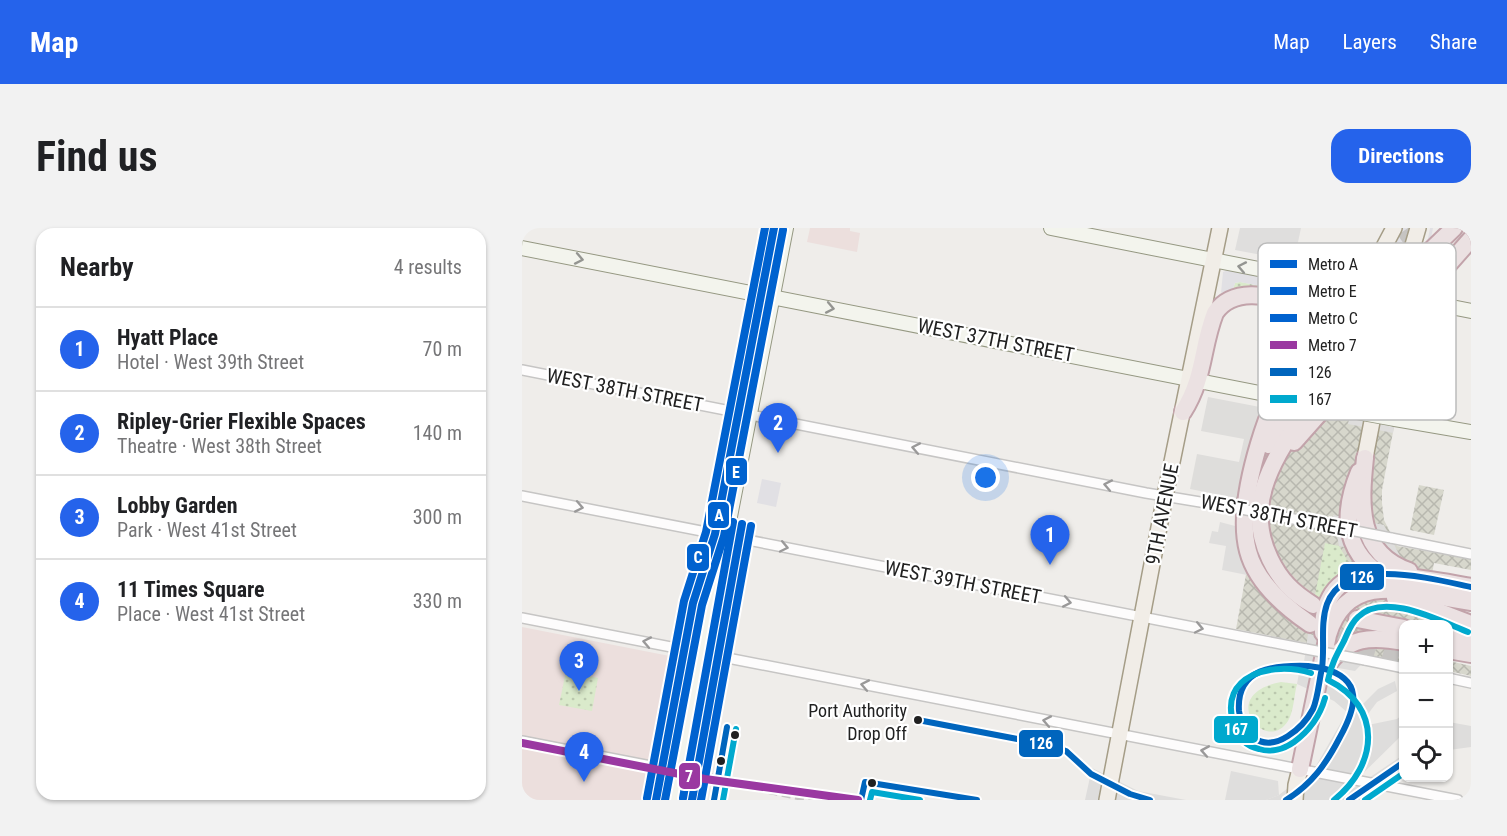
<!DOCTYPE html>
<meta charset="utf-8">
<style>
body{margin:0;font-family:"Roboto Condensed",sans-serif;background:#f2f2f2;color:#202124}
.controls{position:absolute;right:18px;bottom:18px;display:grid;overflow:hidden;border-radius:12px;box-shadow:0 2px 4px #0004}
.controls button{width:54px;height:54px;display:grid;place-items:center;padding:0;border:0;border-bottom:2px solid #e0e0e0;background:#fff;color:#202124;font:30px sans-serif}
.you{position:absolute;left:464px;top:250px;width:21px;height:21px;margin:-15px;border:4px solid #fff;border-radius:50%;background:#1a73e8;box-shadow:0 0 0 9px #1a73e833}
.badge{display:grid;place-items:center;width:39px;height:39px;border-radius:50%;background:#2563eb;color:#fff;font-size:20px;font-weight:700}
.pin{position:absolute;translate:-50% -50px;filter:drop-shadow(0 2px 3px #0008)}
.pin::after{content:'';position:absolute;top:32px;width:21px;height:18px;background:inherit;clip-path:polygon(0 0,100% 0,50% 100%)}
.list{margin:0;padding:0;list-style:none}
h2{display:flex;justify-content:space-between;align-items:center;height:78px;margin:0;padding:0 24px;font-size:26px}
h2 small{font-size:20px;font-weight:400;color:#757577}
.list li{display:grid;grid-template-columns:39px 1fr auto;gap:18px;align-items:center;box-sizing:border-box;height:84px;padding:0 24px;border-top:2px solid #e0e0e0}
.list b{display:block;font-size:22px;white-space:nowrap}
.list p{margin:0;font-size:20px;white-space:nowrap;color:#757577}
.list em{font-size:20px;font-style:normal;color:#757577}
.icon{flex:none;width:33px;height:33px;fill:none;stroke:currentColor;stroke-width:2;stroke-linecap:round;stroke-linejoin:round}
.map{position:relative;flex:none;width:949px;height:572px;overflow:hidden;border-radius:18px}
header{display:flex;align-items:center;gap:36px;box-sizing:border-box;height:84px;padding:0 30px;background:#2563eb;color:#fff}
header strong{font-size:28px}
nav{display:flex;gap:33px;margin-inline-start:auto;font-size:21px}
.intro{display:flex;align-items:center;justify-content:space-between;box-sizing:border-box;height:144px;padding:0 36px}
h1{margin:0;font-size:42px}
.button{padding:15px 27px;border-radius:18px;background:#2563eb;color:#fff;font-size:21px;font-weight:700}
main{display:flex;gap:36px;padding:0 36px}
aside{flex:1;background:#fff;border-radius:18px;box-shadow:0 2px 4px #0004}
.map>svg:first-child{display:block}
.residential{fill:#dedddb}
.commercial{fill:#ecdfdd}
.construction{fill:url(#construction-cross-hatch)}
.grass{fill:url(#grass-dots)}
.parking{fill:#dfdedd}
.plaza{fill:#e1e0e4}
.pier{fill:#dedddc}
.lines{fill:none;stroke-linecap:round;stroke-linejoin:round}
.street-tunnel{stroke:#c6c4c2;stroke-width:9;stroke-dasharray:9 4.5;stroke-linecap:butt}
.highway-tunnel{stroke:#c6c4c2;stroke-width:16;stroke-dasharray:16 8;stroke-linecap:butt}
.street-casing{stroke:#c6c5c4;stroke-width:12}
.secondary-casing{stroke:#959882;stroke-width:16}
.primary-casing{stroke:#a59d87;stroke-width:18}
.highway-casing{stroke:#c2a3aa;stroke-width:20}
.street{stroke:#fdfcfc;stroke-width:9}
.secondary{stroke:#f3f4ed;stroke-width:14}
.primary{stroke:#f1ede7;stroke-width:15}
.highway{stroke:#ebe1e2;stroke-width:16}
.street-bridge-casing{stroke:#c6c5c4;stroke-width:12;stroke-linecap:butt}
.secondary-bridge-casing{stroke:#959882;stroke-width:16;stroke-linecap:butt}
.street-bridge{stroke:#fdfcfc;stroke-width:9}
.secondary-bridge{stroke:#f3f4ed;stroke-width:14}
.bus-1-casing{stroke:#fff;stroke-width:10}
.bus-2-casing{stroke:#fff;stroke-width:10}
.bus-1{stroke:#0065bd;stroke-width:6}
.bus-2{stroke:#00a9ce;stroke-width:6}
.metro-1-casing{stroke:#fff;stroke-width:12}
.metro-2-casing{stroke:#fff;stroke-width:12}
.metro-3-casing{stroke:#fff;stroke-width:12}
.metro-4-casing{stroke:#fff;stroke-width:12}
.metro-1{stroke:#0062cf;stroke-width:8}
.metro-2{stroke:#0062cf;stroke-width:8}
.metro-3{stroke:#0062cf;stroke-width:8}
.metro-4{stroke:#9a38a1;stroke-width:8}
.oneway{stroke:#949591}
.oneway2{stroke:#9a9999}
.bus-dot{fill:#212121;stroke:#fff;stroke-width:2}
.labels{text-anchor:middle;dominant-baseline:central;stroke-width:4.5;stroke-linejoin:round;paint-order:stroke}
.bus-label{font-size:18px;fill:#212121;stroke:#fff;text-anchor:end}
.street-label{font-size:20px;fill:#212121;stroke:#fff}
.key{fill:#fff;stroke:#bcbcbc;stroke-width:1.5}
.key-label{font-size:16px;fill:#212121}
.line-badge{stroke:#fff;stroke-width:2}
.badge-label{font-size:16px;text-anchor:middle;font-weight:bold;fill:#fff}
</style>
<header>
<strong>Map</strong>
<nav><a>Map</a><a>Layers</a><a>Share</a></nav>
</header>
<div class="intro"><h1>Find us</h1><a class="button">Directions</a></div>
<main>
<aside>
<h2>Nearby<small>4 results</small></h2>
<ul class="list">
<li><span class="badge">1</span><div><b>Hyatt Place</b><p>Hotel · West 39th Street</p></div><em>70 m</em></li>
<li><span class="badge">2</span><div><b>Ripley-Grier Flexible Spaces</b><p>Theatre · West 38th Street</p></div><em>140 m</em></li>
<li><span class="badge">3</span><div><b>Lobby Garden</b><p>Park · West 41st Street</p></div><em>300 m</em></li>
<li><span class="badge">4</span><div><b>11 Times Square</b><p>Place · West 41st Street</p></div><em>330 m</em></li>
</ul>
</aside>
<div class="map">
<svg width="949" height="572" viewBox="0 0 949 572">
<defs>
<pattern id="construction-cross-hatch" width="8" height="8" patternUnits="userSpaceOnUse" patternTransform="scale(1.5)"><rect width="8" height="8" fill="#d7d7cc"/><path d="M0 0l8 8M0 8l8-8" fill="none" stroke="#b8b8af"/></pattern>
<pattern id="grass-dots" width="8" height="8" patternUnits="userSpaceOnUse" patternTransform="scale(1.5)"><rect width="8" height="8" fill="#daeacb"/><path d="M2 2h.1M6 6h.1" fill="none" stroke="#bbc8ae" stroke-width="1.8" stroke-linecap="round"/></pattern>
</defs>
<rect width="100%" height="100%" fill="#efedea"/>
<path class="residential" d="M686 169 743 180 715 270 668 261 675 226 717 234 722 211 679 203Z"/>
<g class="commercial">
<path d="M288 0H328V3L338 5 335 24 285 14Z"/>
<path d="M0 399 168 432 140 572H0Z"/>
</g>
<g class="construction">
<path d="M743 174 872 199 860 262V275L862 292 875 318 949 331V342L912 335 901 396 882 397 881 434 714 401 725 341 713 299 714 271 725 227Z"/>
<path d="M897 257 922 262 912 307 888 302Z"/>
<path d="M927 433 949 438V448L927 443Z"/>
</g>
<g class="grass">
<path d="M718 54 796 69 803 73 805 77 735 60 724 59 711 61 713 55Z"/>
<path d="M803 315 817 318 830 340C824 347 814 350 807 357 794 369 791 390 789 407L786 404Z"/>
<path d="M44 443 76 450 70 483 37 477Z"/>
<path d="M759 454 775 456C772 467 772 483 766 493 744 528 693 466 759 454Z"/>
</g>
<g class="parking">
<path d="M718 0H779L772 33 713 22Z"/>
<path d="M698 294 713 298 718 317 730 348 700 342 704 318 687 315 690 303 696 304Z"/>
<path d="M709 543 756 553 757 567 744 572H703Z"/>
</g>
<g class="plaza">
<path d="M876 0H887L870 49 864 57 853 55 852 54Z"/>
<path d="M908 0H911L902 47 906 49 899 61 888 62 889 55 898 52Z"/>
<path d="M706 42 815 64 832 66 815 90 803 73 796 69 718 54 713 55 711 61 699 65 701 44Z"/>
<path d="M240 251 259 255 254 279 235 275Z"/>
</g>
<g class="pier">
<path d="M832 168 876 177 871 205 826 196Z"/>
<path d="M811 287 862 297 879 330 817 318Z"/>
<path d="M786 406 855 420 833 443 782 434Z"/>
<path d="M779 434 807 440 821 446 832 458 838 479 856 461 873 453 875 463 855 474 843 490 846 497 875 491 881 486V506L821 565 823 566 881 527V543L840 572H744L757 567 794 538 825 484 812 473 775 456Z"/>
<path d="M927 494 949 498V519L927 522V506L930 505 927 504Z"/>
<path d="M570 540 616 563 664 572H563Z"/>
</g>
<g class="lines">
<path class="street-tunnel" d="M181 548 298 572"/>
<g class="highway-tunnel">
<path d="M790 92 841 41 900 0"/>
<path d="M842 92 867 63 906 25"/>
<path d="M794 399 840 418 882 432"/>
</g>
<g class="street-casing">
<g id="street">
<path d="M0 142 624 265 714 280"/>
<path d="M0 268 784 421"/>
<path d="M751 287 813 299"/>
<path d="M869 310 949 326"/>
<path d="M0 390 936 572"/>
<path d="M843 432 882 440"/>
<path d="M926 450 949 455"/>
<path d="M0 513 181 548"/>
</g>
</g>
<g class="secondary-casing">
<g id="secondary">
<path d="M529 0 949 83"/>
<path d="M0 20 748 167"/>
<path d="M873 191 949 204"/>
<path d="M153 572 264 0"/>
</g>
</g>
<g class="primary-casing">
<g id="primary">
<path d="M839 62 872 0"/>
<path d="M843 230 870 89 896 0"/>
<path d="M585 572 643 268 698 0"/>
<path d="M773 572 774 557 778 541"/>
</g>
</g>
<g class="highway-casing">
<g id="highway">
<path d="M906 25 932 0"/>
<path d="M876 69 892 68 903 63 949 11"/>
<path d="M661 184C683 149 679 121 693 85 714 54 759 72 790 78 808 85 812 101 805 118"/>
<path d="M772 214 842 135 868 102"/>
<path d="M747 217 756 199 805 118 818 102 839 62"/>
<path d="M843 230C838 277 835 325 887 343"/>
<path d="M837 244C821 283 820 319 856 345"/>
<path d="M873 370 894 375 949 396"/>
<path d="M791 377C771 365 758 352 748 331 721 275 752 232 782 184 801 152 820 121 842 92"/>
<path d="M835 391 882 400"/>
<path d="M788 396C763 379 734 354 726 323 710 263 759 145 790 92"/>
<path d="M801 405C800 369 817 345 856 345 865 346 875 348 884 349 906 351 927 355 949 359"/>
<path d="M926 408 949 413"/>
<path d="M926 422 949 426"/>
<path d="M805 438C825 408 850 408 882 414"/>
<path d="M778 541 806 407C827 336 897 368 949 374"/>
</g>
</g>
<use href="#street" class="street"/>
<use href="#secondary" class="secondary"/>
<use href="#primary" class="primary"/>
<use href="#highway" class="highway"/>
<g class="street-bridge-casing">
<g id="street-bridge">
<path d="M714 280 751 287"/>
<path d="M813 299 869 310"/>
<path d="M784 421 843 432"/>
</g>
</g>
<g class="secondary-bridge-casing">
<g id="secondary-bridge">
<path d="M748 167 813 179"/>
<path d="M829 183 873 191"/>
</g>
</g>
<use href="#street-bridge" class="street-bridge"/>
<use href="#secondary-bridge" class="secondary-bridge"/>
<g class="bus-1-casing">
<g id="bus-1">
<path d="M786 438 800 440C797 453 796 469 791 481 781 500 753 525 732 510 723 504 718 493 717 483 714 439 753 437 786 438Z"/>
<path d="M800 440C803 419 798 396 805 376 823 327 911 351 949 359"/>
<path d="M396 492 527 517 544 523 569 546 608 566 628 572"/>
<path d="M192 572 205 499"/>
<path d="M339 572 343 554 455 572"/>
<path d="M764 572C790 556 804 536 818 509 835 478 842 451 800 440"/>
<path d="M827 572 882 534"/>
</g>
</g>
<g class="bus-2-casing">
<g id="bus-2">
<path d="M789 445C752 433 695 446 712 497 716 510 724 518 737 521 749 525 762 521 772 514 787 503 798 488 803 470"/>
<path d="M201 572 214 501"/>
<path d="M348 572 350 564 398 572"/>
<path d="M812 572C856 537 861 479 806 452 809 437 815 426 822 413 826 404 829 395 836 389 862 363 918 393 946 404"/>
<path d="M843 572 882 545"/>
</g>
</g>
<use href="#bus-1" class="bus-1"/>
<use href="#bus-2" class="bus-2"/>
<g class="metro-1-casing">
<g id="metro-1">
<path d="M134 572 171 375 193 306 252 0"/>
<path d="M170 572 220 296"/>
</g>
</g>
<g class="metro-2-casing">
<g id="metro-2">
<path d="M143 572 180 377 202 308 261 2"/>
<path d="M179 572 229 298"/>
</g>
</g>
<g class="metro-3-casing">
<g id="metro-3">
<path d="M125 570 162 373 184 304 243 0"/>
<path d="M161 570 211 294"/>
</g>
</g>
<g class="metro-4-casing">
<path id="metro-4" d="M0 515 183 551 336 572"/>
</g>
<use href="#metro-1" class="metro-1"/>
<use href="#metro-2" class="metro-2"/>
<use href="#metro-3" class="metro-3"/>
<use href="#metro-4" class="metro-4"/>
</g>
<defs><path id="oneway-chevron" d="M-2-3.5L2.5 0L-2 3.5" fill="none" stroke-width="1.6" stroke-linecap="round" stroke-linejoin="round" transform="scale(1.5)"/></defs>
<g class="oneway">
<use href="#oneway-chevron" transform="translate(57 31) rotate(11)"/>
<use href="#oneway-chevron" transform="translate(720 39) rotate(-169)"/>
<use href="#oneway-chevron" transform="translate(308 80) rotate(11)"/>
</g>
<g class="oneway2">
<use href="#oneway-chevron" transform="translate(394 220) rotate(-169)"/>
<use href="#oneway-chevron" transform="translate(586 257) rotate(-169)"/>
<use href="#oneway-chevron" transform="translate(57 279) rotate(11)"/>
<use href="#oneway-chevron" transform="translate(262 319) rotate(12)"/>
<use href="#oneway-chevron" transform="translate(545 374) rotate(11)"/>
<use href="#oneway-chevron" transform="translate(677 400) rotate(12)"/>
<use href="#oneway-chevron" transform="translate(125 414) rotate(-169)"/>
<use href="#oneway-chevron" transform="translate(343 457) rotate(-169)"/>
<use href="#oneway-chevron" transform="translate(525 493) rotate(-169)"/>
<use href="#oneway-chevron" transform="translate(683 523) rotate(-170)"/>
</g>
<g class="bus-dot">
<circle cx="396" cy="492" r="5"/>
<circle cx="213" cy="507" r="5"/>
<circle cx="199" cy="533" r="5"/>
<circle cx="350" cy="555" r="5"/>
</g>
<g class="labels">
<g class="bus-label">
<text x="385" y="482">Port Authority<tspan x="385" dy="23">Drop Off</tspan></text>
</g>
<g class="street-label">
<text transform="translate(474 112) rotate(11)">WEST 37TH STREET</text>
<text transform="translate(103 162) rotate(11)">WEST 38TH STREET</text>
<text transform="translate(640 286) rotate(-79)">9TH AVENUE</text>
<text transform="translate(757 288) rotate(11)">WEST 38TH STREET</text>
<text transform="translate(441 354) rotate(11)">WEST 39TH STREET</text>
</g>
</g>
<rect x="736" y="15" width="198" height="177" rx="9" class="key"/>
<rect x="748" y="32" width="27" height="8" fill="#0062cf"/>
<rect x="748" y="59" width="27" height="8" fill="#0062cf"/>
<rect x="748" y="86" width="27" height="8" fill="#0062cf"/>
<rect x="748" y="113" width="27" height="8" fill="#9a38a1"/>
<rect x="748" y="140" width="27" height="8" fill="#0065bd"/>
<rect x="748" y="167" width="27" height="8" fill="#00a9ce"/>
<g class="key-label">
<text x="786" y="42">Metro A</text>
<text x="786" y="69">Metro E</text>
<text x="786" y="96">Metro C</text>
<text x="786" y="123">Metro 7</text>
<text x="786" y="150">126</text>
<text x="786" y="177">167</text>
</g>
<g class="line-badge">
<rect x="203" y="229" width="23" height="29" rx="6" fill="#0062cf"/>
<rect x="185" y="273" width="23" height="28" rx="6" fill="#0062cf"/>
<rect x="164" y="315" width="24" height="29" rx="6" fill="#0062cf"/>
<rect x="817" y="335" width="46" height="28" rx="6" fill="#0065bd"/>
<rect x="691" y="487" width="46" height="29" rx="6" fill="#00a9ce"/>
<rect x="496" y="501" width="46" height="29" rx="6" fill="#0065bd"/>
<rect x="156" y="534" width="23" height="28" rx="6" fill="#9a38a1"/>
</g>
<g class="badge-label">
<text x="214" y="250">E</text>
<text x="197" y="293">A</text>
<text x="176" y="335">C</text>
<text x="840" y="355">126</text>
<text x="714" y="507">167</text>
<text x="519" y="521">126</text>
<text x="167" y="554">7</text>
</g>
</svg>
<div class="controls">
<button>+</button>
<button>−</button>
<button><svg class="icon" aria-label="locate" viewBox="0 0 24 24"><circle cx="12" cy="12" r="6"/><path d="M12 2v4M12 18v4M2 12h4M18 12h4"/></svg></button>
</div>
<div class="you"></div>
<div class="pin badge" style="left:528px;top:337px">1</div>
<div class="pin badge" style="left:256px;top:225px">2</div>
<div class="pin badge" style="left:57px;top:463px">3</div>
<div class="pin badge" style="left:62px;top:554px">4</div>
</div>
</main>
